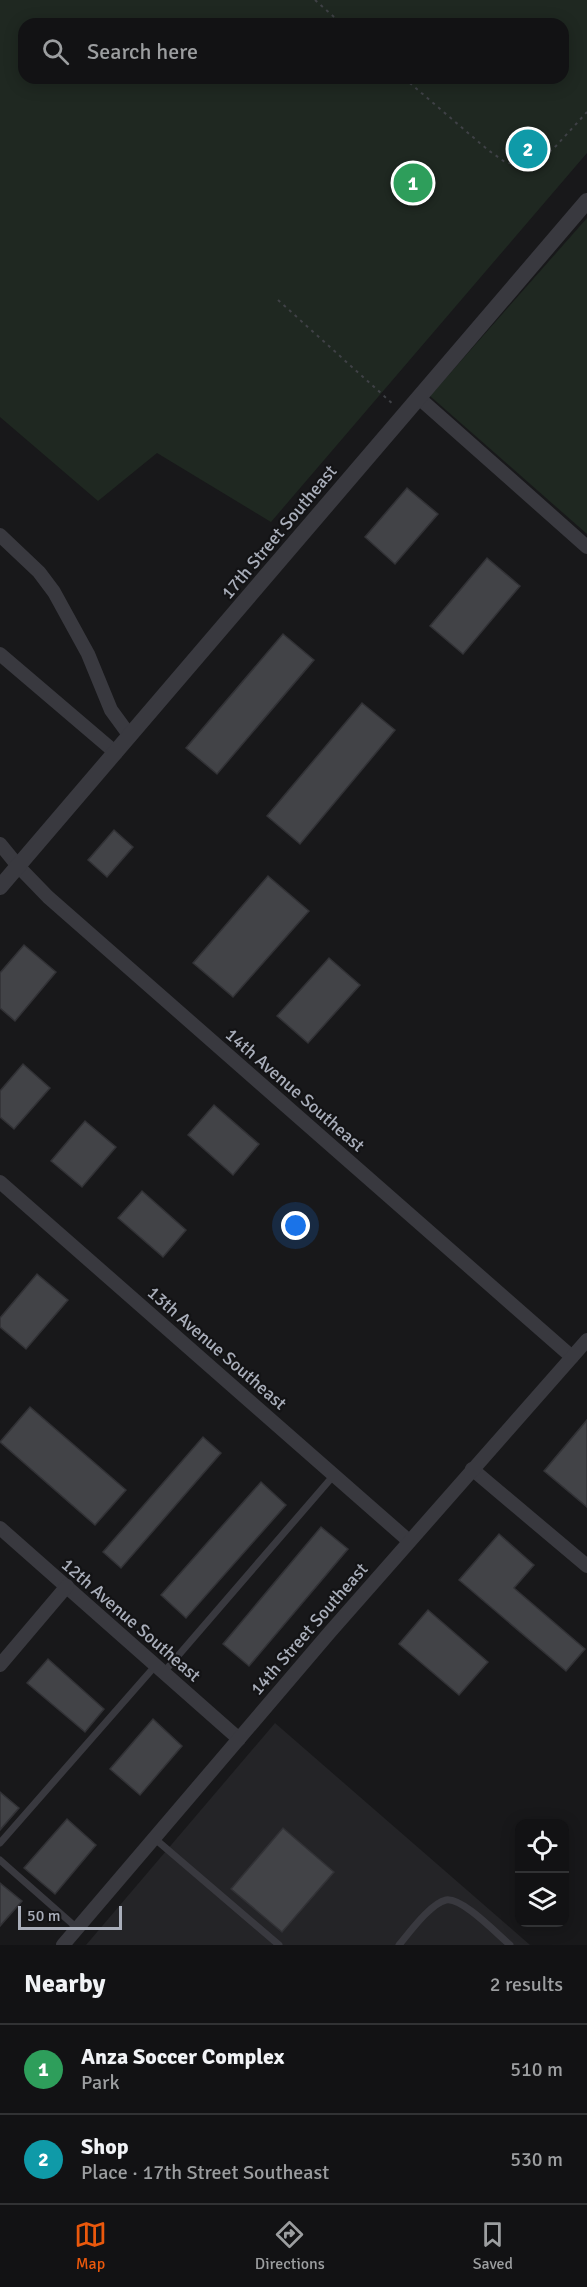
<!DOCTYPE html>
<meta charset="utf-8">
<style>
body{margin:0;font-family:Signika,sans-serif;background:#1b1b1d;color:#f1f3f6}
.controls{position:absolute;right:18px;bottom:18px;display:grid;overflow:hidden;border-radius:12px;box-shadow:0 3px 15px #0003}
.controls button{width:54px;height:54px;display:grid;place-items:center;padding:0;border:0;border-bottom:2px solid #313234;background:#121214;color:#f1f3f6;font:30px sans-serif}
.scale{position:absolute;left:18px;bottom:15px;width:104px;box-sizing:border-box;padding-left:6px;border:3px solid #a9aeba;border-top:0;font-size:16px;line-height:21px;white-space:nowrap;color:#a9aeba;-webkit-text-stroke:4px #131315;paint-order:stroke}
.you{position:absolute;left:296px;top:1226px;width:21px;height:21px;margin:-15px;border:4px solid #fff;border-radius:50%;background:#1a73e8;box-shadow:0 0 0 9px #1a73e833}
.badge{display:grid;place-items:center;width:39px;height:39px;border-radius:50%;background:#ea580c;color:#fff;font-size:20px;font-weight:700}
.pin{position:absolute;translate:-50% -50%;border:3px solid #fff;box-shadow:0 2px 6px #0006}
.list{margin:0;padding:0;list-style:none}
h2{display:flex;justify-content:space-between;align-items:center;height:78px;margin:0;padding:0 24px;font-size:26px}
h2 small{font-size:20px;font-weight:400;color:#9c9ea0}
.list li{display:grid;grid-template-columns:39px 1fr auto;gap:18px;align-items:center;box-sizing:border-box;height:90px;padding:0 24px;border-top:2px solid #313234}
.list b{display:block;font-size:22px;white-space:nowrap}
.list p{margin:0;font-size:20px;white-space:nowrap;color:#9c9ea0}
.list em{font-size:20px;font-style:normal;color:#9c9ea0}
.icon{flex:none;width:33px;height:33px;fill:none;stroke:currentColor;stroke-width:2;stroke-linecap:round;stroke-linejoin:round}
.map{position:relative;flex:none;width:587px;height:1945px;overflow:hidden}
.search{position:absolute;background:#121214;box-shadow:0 3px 15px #0003;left:18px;right:18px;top:18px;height:66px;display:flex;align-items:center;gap:15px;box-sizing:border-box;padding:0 21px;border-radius:18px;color:#9c9ea0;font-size:22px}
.sheet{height:258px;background:#121214}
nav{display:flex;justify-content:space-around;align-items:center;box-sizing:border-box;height:84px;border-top:2px solid #313234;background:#121214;font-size:16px;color:#9c9ea0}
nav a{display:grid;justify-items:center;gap:3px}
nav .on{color:#ea580c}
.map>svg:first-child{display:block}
.built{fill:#242427}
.green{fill:#1f2821;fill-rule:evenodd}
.building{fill:#424347;stroke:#323236;stroke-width:1.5}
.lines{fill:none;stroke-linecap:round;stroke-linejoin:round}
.path{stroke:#3f4146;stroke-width:2;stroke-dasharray:3 4.5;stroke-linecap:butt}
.service{stroke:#39393f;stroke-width:7}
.minor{stroke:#39393f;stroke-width:14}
.tertiary{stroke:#39393f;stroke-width:16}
.labels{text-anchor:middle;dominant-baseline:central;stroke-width:4.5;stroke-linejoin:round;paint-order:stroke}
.street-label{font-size:18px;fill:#a9aeba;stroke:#131315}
</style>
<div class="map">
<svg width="587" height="1945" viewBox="0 0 587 1945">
<rect width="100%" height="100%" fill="#18181a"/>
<path class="built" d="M275 1723 530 1945H86Z"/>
<g class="green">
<path d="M0 0H587V153L271 522 157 453 98 501 0 417ZM24 24H563V78H24Z"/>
<path d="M587 218V534L430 396Z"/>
</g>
<g class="building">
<path d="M530 136 541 147 526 162 515 151Z"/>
<path d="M407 488 438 514 395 564 365 537Z"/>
<path d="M487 558 520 586 463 654 430 626Z"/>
<path d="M283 634 314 660 217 774 186 748Z"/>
<path d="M362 703 395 730 300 844 267 816Z"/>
<path d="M114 830 133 847 107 877 88 860Z"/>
<path d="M268 876 309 911 233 997 193 963Z"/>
<path d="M24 945 56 972 15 1021 0 1008V973Z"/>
<path d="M329 958 360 985 308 1043 277 1016Z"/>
<path d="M23 1064 50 1088 14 1129 0 1117V1091Z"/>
<path d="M214 1105 259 1144 233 1175 188 1135Z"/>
<path d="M85 1121 116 1147 82 1187 51 1161Z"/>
<path d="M142 1191 186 1230 163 1257 118 1218Z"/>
<path d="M37 1274 68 1300 26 1349 0 1327V1318Z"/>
<path d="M30 1407 126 1490 95 1525 0 1442Z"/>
<path d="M587 1420V1507L544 1471Z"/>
<path d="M203 1437 221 1453 121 1568 103 1552Z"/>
<path d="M261 1482 286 1505 186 1618 161 1595Z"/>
<path d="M321 1527 348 1549 249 1666 223 1644Z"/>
<path d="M499 1534 534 1565 514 1588 585 1649 566 1671 459 1580Z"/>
<path d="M428 1610 488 1662 459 1695 399 1644Z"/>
<path d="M48 1659 104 1709 85 1732 27 1683Z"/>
<path d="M153 1719 182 1746 140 1795 110 1769Z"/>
<path d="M0 1792 19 1808 0 1830Z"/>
<path d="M67 1819 96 1845 55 1894 24 1868Z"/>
<path d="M283 1828 334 1872 282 1932 231 1889Z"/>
<path d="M0 1883 22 1901 0 1926Z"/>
</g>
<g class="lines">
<g class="path">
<path d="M315 0 342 24"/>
<path d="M404 78 488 150 505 162 518 165H529L540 160 556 146 587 112"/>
<path d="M278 300 394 405"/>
</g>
<g class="service">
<path d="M164 1672 334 1475"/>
<path d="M154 1838 279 1945"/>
<path d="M0 1843 156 1665"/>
<path d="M0 1860 77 1928"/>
<path d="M399 1945C409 1933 431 1903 446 1900 462 1897 497 1934 510 1945"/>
</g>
<g class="minor">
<path d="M419 398 587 547"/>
<path d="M0 535 39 572 54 592 88 654 111 710 130 736"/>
<path d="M0 654 116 753"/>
<path d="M0 844 18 866 48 897 572 1357"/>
<path d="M0 1182 409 1541"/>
<path d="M472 1469 587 1566"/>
<path d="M0 1528 239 1739"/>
<path d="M0 1665 67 1586"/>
<path d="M63 1945 330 1632 587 1340"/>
</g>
<path class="tertiary" d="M0 887 587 201"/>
</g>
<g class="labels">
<g class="street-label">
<text transform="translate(279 532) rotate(-50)">17th Street Southeast</text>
<text transform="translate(295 1090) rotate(41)">14th Avenue Southeast</text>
<text transform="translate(217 1348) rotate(41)">13th Avenue Southeast</text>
<text transform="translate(131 1620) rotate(41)">12th Avenue Southeast</text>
<text transform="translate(309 1629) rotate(-49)">14th Street Southeast</text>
</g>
</g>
</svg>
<div class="controls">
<button><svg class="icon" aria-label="locate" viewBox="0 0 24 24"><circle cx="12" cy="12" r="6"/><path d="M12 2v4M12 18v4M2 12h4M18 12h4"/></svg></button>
<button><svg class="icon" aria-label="layers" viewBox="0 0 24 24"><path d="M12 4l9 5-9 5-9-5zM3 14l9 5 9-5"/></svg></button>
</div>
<div class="scale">50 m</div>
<div class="you"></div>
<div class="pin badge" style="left:413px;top:183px;background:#2e9e5b">1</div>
<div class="pin badge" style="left:528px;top:149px;background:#0f9aa8">2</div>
<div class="search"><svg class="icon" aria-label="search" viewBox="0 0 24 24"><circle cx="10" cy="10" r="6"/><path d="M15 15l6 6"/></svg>Search here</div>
</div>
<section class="sheet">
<h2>Nearby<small>2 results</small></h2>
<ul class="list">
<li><span class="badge" style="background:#2e9e5b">1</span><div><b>Anza Soccer Complex</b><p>Park</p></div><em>510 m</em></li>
<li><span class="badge" style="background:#0f9aa8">2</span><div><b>Shop</b><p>Place · 17th Street Southeast</p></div><em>530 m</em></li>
</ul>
</section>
<nav>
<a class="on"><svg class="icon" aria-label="map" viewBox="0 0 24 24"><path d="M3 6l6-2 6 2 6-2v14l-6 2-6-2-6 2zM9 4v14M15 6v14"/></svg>Map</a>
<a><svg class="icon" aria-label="directions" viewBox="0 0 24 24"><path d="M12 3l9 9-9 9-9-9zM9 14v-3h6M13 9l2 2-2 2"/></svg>Directions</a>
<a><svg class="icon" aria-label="saved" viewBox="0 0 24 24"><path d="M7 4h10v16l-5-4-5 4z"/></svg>Saved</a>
</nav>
